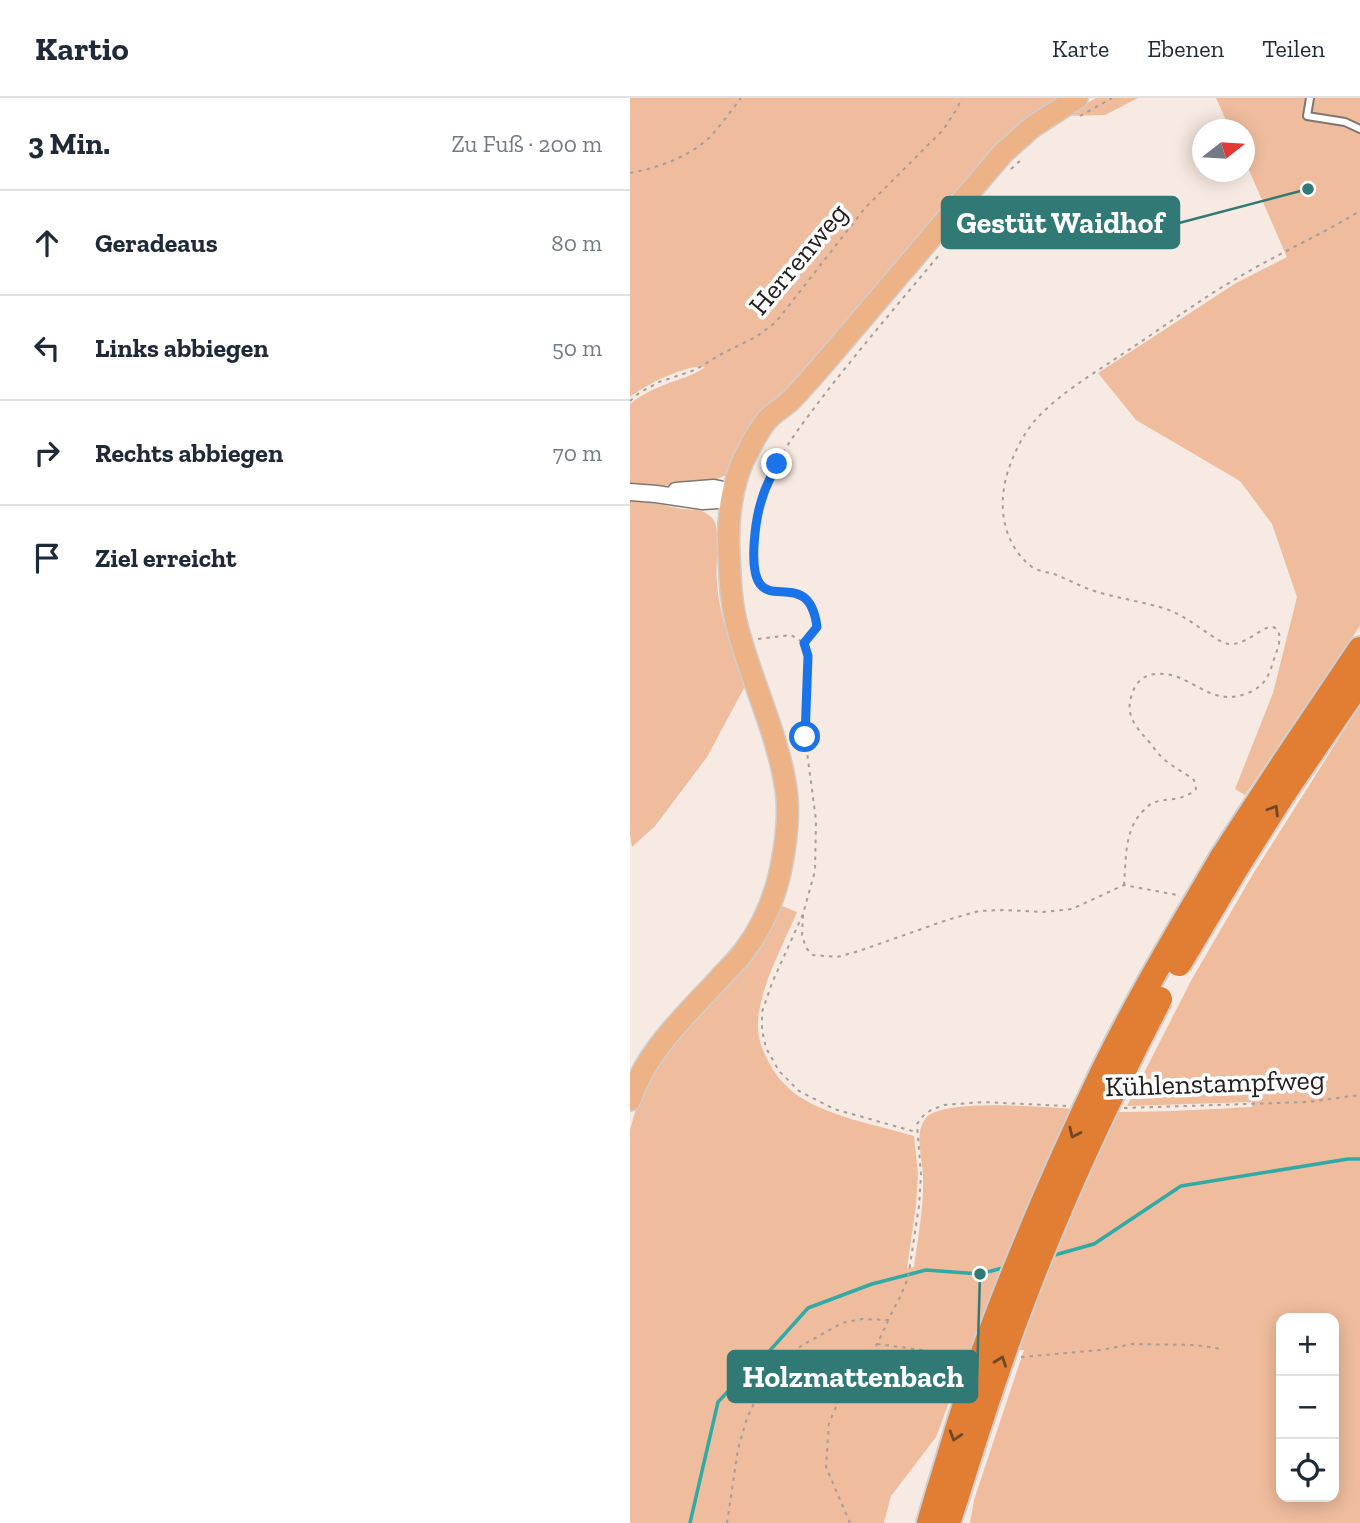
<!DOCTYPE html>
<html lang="de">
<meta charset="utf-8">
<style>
body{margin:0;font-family:"Zilla Slab",serif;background:#f6f6f7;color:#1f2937}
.controls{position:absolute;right:21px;bottom:21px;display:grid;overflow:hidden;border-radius:14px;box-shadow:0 4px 18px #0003}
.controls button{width:63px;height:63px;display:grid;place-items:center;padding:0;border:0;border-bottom:2px solid #e0e1e3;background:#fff;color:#1f2937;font:35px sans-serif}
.compass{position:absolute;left:562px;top:21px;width:63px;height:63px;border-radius:50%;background:#fff;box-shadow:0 4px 18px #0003;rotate:73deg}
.stop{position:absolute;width:21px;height:21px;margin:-16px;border:5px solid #1a73e8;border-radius:50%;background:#fff}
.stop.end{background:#1a73e8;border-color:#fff;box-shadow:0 2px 7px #0008}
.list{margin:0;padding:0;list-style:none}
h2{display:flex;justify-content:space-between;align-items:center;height:91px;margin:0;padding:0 28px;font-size:30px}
h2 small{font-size:23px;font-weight:400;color:#747a83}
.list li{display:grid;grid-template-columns:46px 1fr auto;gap:21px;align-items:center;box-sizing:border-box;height:105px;padding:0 28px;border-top:2px solid #e0e1e3}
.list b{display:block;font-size:26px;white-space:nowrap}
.list em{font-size:23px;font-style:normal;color:#747a83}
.icon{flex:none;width:38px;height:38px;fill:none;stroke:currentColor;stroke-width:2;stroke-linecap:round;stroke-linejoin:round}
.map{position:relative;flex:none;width:730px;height:1425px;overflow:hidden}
header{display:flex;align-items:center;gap:42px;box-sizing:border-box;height:98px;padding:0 35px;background:#fff;border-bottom:2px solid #e0e1e3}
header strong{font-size:33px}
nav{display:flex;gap:38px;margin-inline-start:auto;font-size:24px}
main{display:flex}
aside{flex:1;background:#fff}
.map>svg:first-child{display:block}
.green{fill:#efbc9d;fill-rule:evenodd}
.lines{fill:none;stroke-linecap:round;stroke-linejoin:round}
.stream{stroke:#31aaa5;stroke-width:3.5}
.service-casing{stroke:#81766f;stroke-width:10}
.tertiary-casing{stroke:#81766f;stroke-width:19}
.primary-casing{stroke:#cfcece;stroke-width:24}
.motorway-casing{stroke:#cfcece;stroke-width:28}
.path{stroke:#a79d98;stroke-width:2;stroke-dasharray:3.5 5;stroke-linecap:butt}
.service{stroke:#fff;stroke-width:6}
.tertiary{stroke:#fff;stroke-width:16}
.primary{stroke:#edb285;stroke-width:21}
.motorway{stroke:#e17e34;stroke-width:24}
.motorway-bridge-casing{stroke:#cfcece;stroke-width:28;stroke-linecap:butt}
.motorway-bridge{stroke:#e17e34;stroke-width:24}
.oneway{stroke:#704627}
.route{stroke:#1a73e8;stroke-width:9}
.labels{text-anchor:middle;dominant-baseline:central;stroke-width:7;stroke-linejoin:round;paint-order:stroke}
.street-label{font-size:28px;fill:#25201e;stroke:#fff}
.leader{fill:none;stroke:#307975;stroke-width:2.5}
.callout-dot{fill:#307975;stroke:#fff;stroke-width:2.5}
.callout{fill:#307975;stroke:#307975;stroke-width:2.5}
.callout-label{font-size:30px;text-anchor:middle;font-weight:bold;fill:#fff}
</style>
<header>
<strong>Kartio</strong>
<nav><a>Karte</a><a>Ebenen</a><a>Teilen</a></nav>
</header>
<main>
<aside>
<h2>3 Min.<small>Zu Fuß · 200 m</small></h2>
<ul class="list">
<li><svg class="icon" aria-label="ahead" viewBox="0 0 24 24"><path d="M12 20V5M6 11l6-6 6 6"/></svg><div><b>Geradeaus</b></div><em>80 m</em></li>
<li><svg class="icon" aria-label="left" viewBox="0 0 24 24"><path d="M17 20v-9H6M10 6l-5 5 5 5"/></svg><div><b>Links abbiegen</b></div><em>50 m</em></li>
<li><svg class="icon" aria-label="right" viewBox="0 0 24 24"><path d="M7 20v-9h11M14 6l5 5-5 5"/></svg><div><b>Rechts abbiegen</b></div><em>70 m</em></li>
<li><svg class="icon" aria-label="arrive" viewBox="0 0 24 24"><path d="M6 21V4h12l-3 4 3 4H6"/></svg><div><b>Ziel erreicht</b></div></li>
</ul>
</aside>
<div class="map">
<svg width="730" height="1425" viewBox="0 0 730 1425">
<rect width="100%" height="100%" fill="#f7eae2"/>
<g class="green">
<path d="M0 0H429L103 370 96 377 85 382 12 390H0V306C10 298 21 292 34 287 48 281 64 278 75 269 56 266 15 287 0 299Z"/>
<path d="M466 0H508L475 17 434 18Z"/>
<path d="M586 0H730V528L615 697 605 691 643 595 667 499 642 426 610 383 506 322 468 275 606 185 657 159 615 63 614 32 600 31Z"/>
<path d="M0 402C18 403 35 408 53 411 61 412 68 411 74 414 77 416 81 418 83 421 91 431 85 469 87 484 89 520 104 554 115 588L77 659 25 728 2 749 0 736Z"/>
<path d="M730 607V1425H340L344 1402 394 1252 339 1251 306 1339 261 1398 254 1425H0V1032L7 1007 22 973 145 805 167 814C154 845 134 881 129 914 126 931 129 946 137 961 144 975 154 988 167 997 199 1019 247 1027 284 1038L288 1077 286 1107 277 1170 284 1169C288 1139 294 1109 293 1079 293 1062 284 1036 295 1021 314 995 459 1014 494 1014 537 1014 580 1011 622 1009V1004L497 1008 562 881 623 776ZM651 1220H704V1399H651Z"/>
</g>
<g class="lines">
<g class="stream">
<path d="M421 1158 464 1146 551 1088 718 1061H730"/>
<path d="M60 1425 88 1304 106 1285 119 1276 178 1210 242 1186 296 1172 350 1176 376 1169"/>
</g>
<g class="service-casing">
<path id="service" d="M680 0 677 18 715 24 730 31"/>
</g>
<g class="tertiary-casing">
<g id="tertiary">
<path d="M46 393 84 390 103 394"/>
<path d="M0 394 26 396 73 403 88 402 103 394"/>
</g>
</g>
<g class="primary-casing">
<path id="primary" d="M0 1002C16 953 56 917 90 880 98 871 108 862 115 852 132 829 145 799 151 770 156 745 160 717 156 691 148 637 123 587 109 535 101 508 100 483 99 456 97 419 101 382 120 349 125 340 130 330 137 322 144 314 154 309 161 302 171 292 180 281 190 270L373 55 401 30 447 0"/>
</g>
<g class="motorway-casing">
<g id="motorway">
<path d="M592 759 658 658 730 551"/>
<path d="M607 769 652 698 730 584"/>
<path d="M299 1425 309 1391"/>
<path d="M318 1425 327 1398"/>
</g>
</g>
<g class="path">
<path d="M450 18 482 0"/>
<path d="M381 71 392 61"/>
<path d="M0 75C28 70 59 59 80 39 91 27 101 13 111 0"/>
<path d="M0 303 9 295 29 284 65 272 93 255 126 239 146 224 235 110 313 32 328 9 331 0"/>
<path d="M128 541 161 537 174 545 178 558 175 639 186 722 185 773 173 816 142 885 132 914V932L136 950 149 973 169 993 204 1011 286 1034"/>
<path d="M174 545 187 529C179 470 131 513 124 471 121 451 126 422 131 402 141 367 166 334 188 305 227 254 269 205 310 156"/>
<path d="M494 787C496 763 494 733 512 714 516 710 519 706 525 704 539 700 554 703 566 691L564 682C555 675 545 670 536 663 530 658 525 652 521 646 507 630 494 618 502 596 506 584 513 577 526 576 562 573 578 611 618 595 635 588 639 578 644 561 647 553 652 541 648 533 638 517 615 555 592 544 572 533 556 517 533 510 513 504 492 501 471 495 455 491 440 482 424 476 417 474 408 473 402 469 371 445 367 404 379 370 386 350 396 331 411 316 435 292 466 274 494 255 531 231 566 204 604 182 645 157 689 138 730 113"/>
<path d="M173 817 172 837 176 850 183 857 207 859 229 853 317 822 349 813 374 812 413 814 442 811 494 787 547 797"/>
<path d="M494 1010 678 1004 730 997"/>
<path d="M247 1246 300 1253 333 1255"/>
<path d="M391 1259 471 1252 502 1246 566 1247 592 1251"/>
<path d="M97 1425 108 1351 117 1320 131 1291 151 1266 171 1248 212 1225 232 1221 258 1222 270 1199 278 1180 289 1108 291 1077 287 1026 293 1018 301 1012 314 1007 353 1004 436 1008"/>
<path d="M220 1425 196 1369 199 1325 214 1291 247 1246 258 1223"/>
</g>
<use href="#service" class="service"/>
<use href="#tertiary" class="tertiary"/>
<use href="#primary" class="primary"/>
<use href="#motorway" class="motorway"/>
<g class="motorway-bridge-casing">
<g id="motorway-bridge">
<path d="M549 866 607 769"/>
<path d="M309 1391C320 1356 330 1320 342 1285 379 1180 423 1077 471 977 507 902 550 831 592 759"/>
<path d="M327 1398C346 1337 365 1276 388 1216 428 1108 477 1003 530 901"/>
</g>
</g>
<use href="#motorway-bridge" class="motorway-bridge"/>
</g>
<defs><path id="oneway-chevron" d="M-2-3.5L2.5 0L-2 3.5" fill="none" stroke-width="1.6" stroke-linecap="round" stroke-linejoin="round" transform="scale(1.75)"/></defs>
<g class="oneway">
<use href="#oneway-chevron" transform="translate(644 712) rotate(-58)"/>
<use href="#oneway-chevron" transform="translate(444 1035) rotate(115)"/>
<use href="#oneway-chevron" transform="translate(371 1263) rotate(-70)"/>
<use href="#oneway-chevron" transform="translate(325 1338) rotate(107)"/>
</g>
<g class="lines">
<path class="route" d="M147 366C142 377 135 389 132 401 126 418 118 470 130 486 143 505 180 475 187 529L174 545 178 558 175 639"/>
</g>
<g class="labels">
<g class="street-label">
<text transform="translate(168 161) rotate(-50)">Herrenweg</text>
<text transform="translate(585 985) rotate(-2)">Kühlenstampfweg</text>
</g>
</g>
<path class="leader" d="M678 91L549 125M350 1176L347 1279"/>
<g class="callout-dot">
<circle cx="678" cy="91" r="7"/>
<circle cx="350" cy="1176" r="7"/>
</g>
<g class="callout">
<rect x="312" y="99" width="237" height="51" rx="7"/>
<rect x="98" y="1253" width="249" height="51" rx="7"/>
</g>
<g class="callout-label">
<text x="430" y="135">Gestüt Waidhof</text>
<text x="223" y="1289">Holzmattenbach</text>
</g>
</svg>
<div class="controls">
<button>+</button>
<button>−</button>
<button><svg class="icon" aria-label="locate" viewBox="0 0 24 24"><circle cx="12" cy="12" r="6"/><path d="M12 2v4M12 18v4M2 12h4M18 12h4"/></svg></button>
</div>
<svg class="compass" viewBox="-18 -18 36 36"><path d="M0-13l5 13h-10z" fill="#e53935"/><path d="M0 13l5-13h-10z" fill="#747a83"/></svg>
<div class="stop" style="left:175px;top:639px"></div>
<div class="stop end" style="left:147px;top:366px"></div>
</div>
</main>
